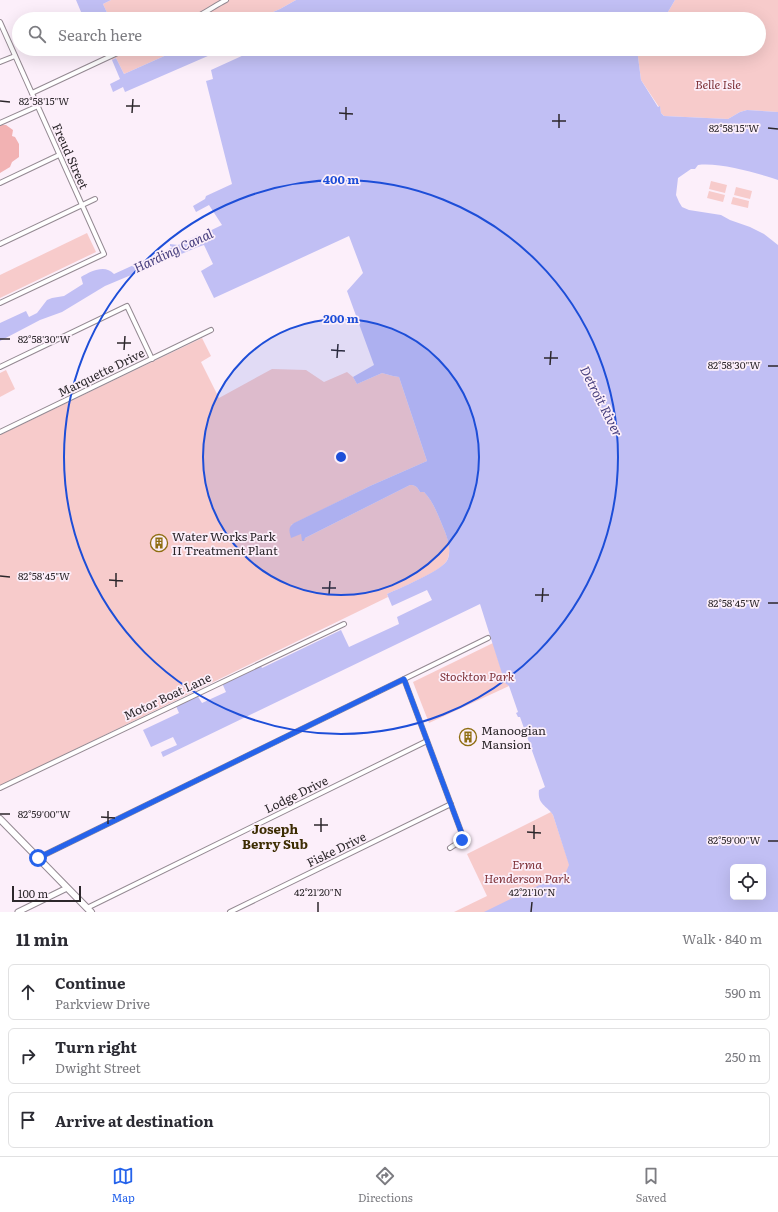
<!DOCTYPE html>
<meta charset="utf-8">
<style>
body{margin:0;font-family:Literata,serif;background:#f7f7f7;color:#2b2b33}
.controls{position:absolute;right:12px;bottom:12px;display:grid;overflow:hidden;border-radius:6px;box-shadow:0 4px 16px #0002}
.controls button{width:36px;height:36px;display:grid;place-items:center;padding:0;border:0;border-bottom:1px solid #e1e1e2;background:#fff;color:#2b2b33;font:20px sans-serif}
.scale{position:absolute;left:12px;bottom:10px;width:69px;box-sizing:border-box;padding-left:4px;border:2px solid #2c272b;border-top:0;font-size:11px;line-height:14px;white-space:nowrap;color:#2c272b;-webkit-text-stroke:3px #fceffa;paint-order:stroke}
.stop{position:absolute;width:12px;height:12px;margin:-9px;border:3px solid #2563eb;border-radius:50%;background:#fff}
.stop.end{background:#2563eb;border-color:#fff;box-shadow:0 1px 4px #0008}
.list{margin:0;padding:0;list-style:none}
h2{display:flex;justify-content:space-between;align-items:center;height:52px;margin:0;padding:0 16px;font-size:17px}
h2 small{font-size:13px;font-weight:400;color:#7c7c81}
.list li{display:grid;grid-template-columns:26px 1fr auto;gap:12px;align-items:center;box-sizing:border-box;height:56px;margin:0 8px 8px;padding:0 8px;border:1px solid #e1e1e2;border-radius:6px}
.list b{display:block;font-size:15px;white-space:nowrap}
.list p{margin:0;font-size:13px;white-space:nowrap;color:#7c7c81}
.list em{font-size:13px;font-style:normal;color:#7c7c81}
.icon{flex:none;width:22px;height:22px;fill:none;stroke:currentColor;stroke-width:2;stroke-linecap:round;stroke-linejoin:round}
.map{position:relative;flex:none;width:778px;height:912px;overflow:hidden}
.search{position:absolute;background:#fff;box-shadow:0 4px 16px #0002;left:12px;right:12px;top:12px;height:44px;display:flex;align-items:center;gap:10px;box-sizing:border-box;padding:0 14px;border-radius:22px;color:#7c7c81;font-size:15px}
.sheet{height:244px;background:#fff}
nav{display:flex;justify-content:space-around;align-items:center;box-sizing:border-box;height:56px;border-top:1px solid #e1e1e2;background:#fff;font-size:11px;color:#7c7c81}
nav a{display:grid;justify-items:center;gap:2px}
nav .on{color:#2563eb}
.map>svg:first-child{display:block}
.green{fill:#f7cbcb}
.forest{fill:#f2b2b3}
.water{fill:#c1bff4;fill-rule:evenodd}
.lines{fill:none;stroke-linecap:round;stroke-linejoin:round}
.minor-casing{stroke:#948992;stroke-width:6}
.tertiary-casing{stroke:#948992;stroke-width:7}
.secondary-casing{stroke:#948992;stroke-width:8}
.minor{stroke:#fff;stroke-width:4}
.tertiary{stroke:#fff;stroke-width:5}
.secondary{stroke:#fff;stroke-width:6}
.route{stroke:#2563eb;stroke-width:5}
.ticks{fill:none;stroke:#2c272b;stroke-width:1.5}
.ring{fill:none;stroke:#1d4ed8;stroke-width:2}
.labels{text-anchor:middle;dominant-baseline:central;stroke-width:3.5;stroke-linejoin:round;paint-order:stroke}
.park-label{font-size:12px;font-style:italic;fill:#7e3238;stroke:#fceffa}
.street-label{font-size:12px;fill:#2c272b;stroke:#fceffa}
.poi-label{font-size:12px;fill:#2c272b;stroke:#fceffa;text-anchor:start}
.water-label{font-size:13px;font-style:italic;fill:#463e7e;stroke:#fceffa}
.neighbourhood-label{font-size:13px;font-weight:bold;fill:#3c2c02;stroke:#fceffa}
.ticks-label{font-size:10px;text-anchor:middle;fill:#2c272b;stroke:#fceffa;stroke-width:3.5;stroke-linejoin:round;paint-order:stroke}
.centre{fill:#1d4ed8;stroke:#fceffa;stroke-width:2}
.ring-label{font-size:12px;text-anchor:middle;font-weight:bold;fill:#1d4ed8;stroke:#fceffa;stroke-width:3.5;stroke-linejoin:round;paint-order:stroke}
</style>
<div class="map">
<svg width="778" height="912" viewBox="0 0 778 912">
<rect width="100%" height="100%" fill="#fceffa"/>
<g class="green">
<path d="M111 0H296L280 9 257 19H110L103 4Z"/>
<path d="M675 0H778V112L747 110 740 112 728 119 664 116 661 113 660 107H659L641 80 637 49H759V19H659L662 15 665 17Z"/>
<path d="M116 49H180L124 74 116 58 112 60 109 52Z"/>
<path d="M711 181 727 185 725 193 709 189Z"/>
<path d="M736 187 752 191 750 199 734 195Z"/>
<path d="M709 191 725 195 723 202 707 198Z"/>
<path d="M733 197 749 201 748 208 731 204Z"/>
<path d="M87 233 96 252 0 298V275Z"/>
<path d="M202 338 211 356 201 362 219 398 272 369 306 370 324 382 347 372 353 377 357 384 382 373 393 376 399 377 427 461 370 486 291 525 305 538 410 485C416 485 417 487 420 492H424C433 501 438 515 443 527 447 536 453 552 446 562 439 572 400 588 387 594L388 597 0 786V435Z"/>
<path d="M6 370 15 389 0 397V373Z"/>
<path d="M493 643 505 682 509 686 429 723 413 682Z"/>
<path d="M551 812 553 815 585 912H454L487 896 467 854Z"/>
</g>
<path class="forest" d="M2 125H6L13 130 12 136 15 137 19 144V157L12 162 10 167 0 173V126Z"/>
<g class="water">
<path d="M76 0H111L103 4 110 19H84Z"/>
<path d="M296 0H675L665 17 662 15 659 19H309L305 13 292 19H257L280 9Z"/>
<path d="M180 49H224L125 92 123 87 113 92 110 84 120 79 112 60 116 58 124 74Z"/>
<path d="M257 49H637L641 80 658 107 660 106 661 113 664 116 728 119 740 112 747 110 778 112V180C757 173 719 162 698 165L695 169H691L678 178 676 195 679 202 682 207 689 210 721 215 730 220 750 227 764 234 778 245V912H484L566 872 569 865 553 815C548 806 537 805 539 790L545 787 520 717H518L516 713 518 712 509 686 505 683 480 604 163 757 161 752 177 745 173 737 151 747 143 730 179 713 176 706 197 695 202 703 226 692 222 683 260 664 262 668 341 630 349 647 399 624 397 617 432 600 427 590 392 606 387 594C400 588 438 572 446 562 453 553 447 536 443 527 438 515 433 501 424 492H420C417 487 416 485 410 485L305 538 304 541H302L301 534 291 538C289 531 288 527 294 523L370 486 427 461 399 377 393 376 382 373 357 384 353 377 374 365 347 291 363 273 349 236 214 298 201 271 213 264 204 245 198 247 105 286 62 312 40 320 0 341V323L26 311 29 317 37 313 47 300 52 298 64 296 83 284 81 277C91 271 105 264 114 274L173 247 170 246V244L178 245 198 235 199 236 222 225 209 205 196 212 193 206 205 199 206 196 232 184 206 81 213 79 211 70ZM733 867H763V897H733Z"/>
</g>
<g class="lines">
<g class="minor-casing">
<g id="minor">
<path d="M192 19C204 14 214 6 226 0"/>
<path d="M0 22 104 254 0 303"/>
<path d="M0 62 15 56"/>
<path d="M32 93 126 49"/>
<path d="M0 123 38 106"/>
<path d="M0 183 59 155"/>
<path d="M0 244 95 199"/>
<path d="M0 367 127 306 152 359"/>
<path d="M0 432 211 330"/>
<path d="M404 679 462 834V840L450 848"/>
<path d="M0 788 344 624"/>
<path d="M38 858 488 638"/>
<path d="M87 908 427 741"/>
<path d="M230 912 451 804"/>
</g>
</g>
<g class="tertiary-casing">
<path id="tertiary" d="M18 912 67 888"/>
</g>
<g class="secondary-casing">
<path id="secondary" d="M0 819 91 912"/>
</g>
<use href="#minor" class="minor"/>
<use href="#tertiary" class="tertiary"/>
<use href="#secondary" class="secondary"/>
</g>
<g class="lines">
<path class="route" d="M38 858 404 679 462 834V840"/>
</g>
<path class="ticks" d="M0 101 10 102M126 106H140M132 113 133 99M339 113 353 114M346 120V107M552 121H566M559 128V114M768 128 778 129M0 339H10M117 343H131M124 350 125 336M331 350 345 351M337 358 338 344M544 358H558M550 365 551 351M768 366H778M0 576 10 577M109 580 123 581M116 587V573M322 588H336M329 595 330 581M535 595H549M542 602 543 588M768 603H778M0 814H10M101 817 115 818M108 824V811M314 825H328M321 832V818M527 832 541 833M534 839V825M768 841H778M318 912V902M531 912 532 902"/>
<circle cx="341" cy="457" r="138" fill="#1d4ed8" fill-opacity=".12"/>
<g class="ring">
<circle cx="341" cy="457" r="138"/>
<circle cx="341" cy="457" r="277"/>
</g>
<defs>
<g id="building-ring" transform="scale(0.9)"><circle r="9.5" fill="#fceffa" stroke="#8f6e12" stroke-width="1.5"/><path d="M-4-6H4V6H1V3H-1V6H-4ZM-2.5-4.3h1.7v1.8h-1.7ZM.8-4.3h1.7v1.8H.8ZM-2.5-1h1.7V.8h-1.7ZM.8-1h1.7V.8H.8Z" fill="#8f6e12"/></g>
</defs>
<g fill-rule="evenodd">
<use href="#building-ring" x="159" y="543"/>
<use href="#building-ring" x="468" y="737"/>
</g>
<g class="labels">
<g class="park-label">
<text x="718" y="84">Belle Isle</text>
<text x="477" y="676">Stockton Park</text>
<text x="527" y="864">Erma<tspan x="527" dy="14">Henderson Park</tspan></text>
</g>
<g class="street-label">
<text transform="translate(71 156) rotate(66)">Freud Street</text>
<text transform="translate(101 372) rotate(-26)">Marquette Drive</text>
<text transform="translate(167 696) rotate(-25)">Motor Boat Lane</text>
<text transform="translate(296 794) rotate(-26)">Lodge Drive</text>
<text transform="translate(336 849) rotate(-26)">Fiske Drive</text>
</g>
<g class="poi-label">
<text x="172" y="536">Water Works Park<tspan x="172" dy="14">II Treatment Plant</tspan></text>
<text x="481" y="730">Manoogian<tspan x="481" dy="14">Mansion</tspan></text>
</g>
<g class="water-label">
<text transform="translate(173 250) rotate(-25)">Harding Canal</text>
<text transform="translate(602 401) rotate(63)">Detroit River</text>
</g>
<g class="neighbourhood-label">
<text x="275" y="828">Joseph<tspan x="275" dy="15">Berry Sub</tspan></text>
</g>
</g>
<g class="ticks-label">
<text x="44" y="105">82°58'15"W</text>
<text x="734" y="132">82°58'15"W</text>
<text x="44" y="343">82°58'30"W</text>
<text x="734" y="369">82°58'30"W</text>
<text x="44" y="580">82°58'45"W</text>
<text x="734" y="607">82°58'45"W</text>
<text x="44" y="818">82°59'00"W</text>
<text x="734" y="844">82°59'00"W</text>
<text x="318" y="896">42°21'20"N</text>
<text x="532" y="896">42°21'10"N</text>
</g>
<circle cx="341" cy="457" r="6" class="centre"/>
<g class="ring-label">
<text x="341" y="184">400 m</text>
<text x="341" y="323">200 m</text>
</g>
</svg>
<div class="controls">
<button><svg class="icon" aria-label="locate" viewBox="0 0 24 24"><circle cx="12" cy="12" r="6"/><path d="M12 2v4M12 18v4M2 12h4M18 12h4"/></svg></button>
</div>
<div class="scale">100 m</div>
<div class="stop" style="left:38px;top:858px"></div>
<div class="stop end" style="left:462px;top:840px"></div>
<div class="search"><svg class="icon" aria-label="search" viewBox="0 0 24 24"><circle cx="10" cy="10" r="6"/><path d="M15 15l6 6"/></svg>Search here</div>
</div>
<section class="sheet">
<h2>11 min<small>Walk · 840 m</small></h2>
<ul class="list">
<li><svg class="icon" aria-label="ahead" viewBox="0 0 24 24"><path d="M12 20V5M6 11l6-6 6 6"/></svg><div><b>Continue</b><p>Parkview Drive</p></div><em>590 m</em></li>
<li><svg class="icon" aria-label="right" viewBox="0 0 24 24"><path d="M7 20v-9h11M14 6l5 5-5 5"/></svg><div><b>Turn right</b><p>Dwight Street</p></div><em>250 m</em></li>
<li><svg class="icon" aria-label="arrive" viewBox="0 0 24 24"><path d="M6 21V4h12l-3 4 3 4H6"/></svg><div><b>Arrive at destination</b></div></li>
</ul>
</section>
<nav>
<a class="on"><svg class="icon" aria-label="map" viewBox="0 0 24 24"><path d="M3 6l6-2 6 2 6-2v14l-6 2-6-2-6 2zM9 4v14M15 6v14"/></svg>Map</a>
<a><svg class="icon" aria-label="directions" viewBox="0 0 24 24"><path d="M12 3l9 9-9 9-9-9zM9 14v-3h6M13 9l2 2-2 2"/></svg>Directions</a>
<a><svg class="icon" aria-label="saved" viewBox="0 0 24 24"><path d="M7 4h10v16l-5-4-5 4z"/></svg>Saved</a>
</nav>
